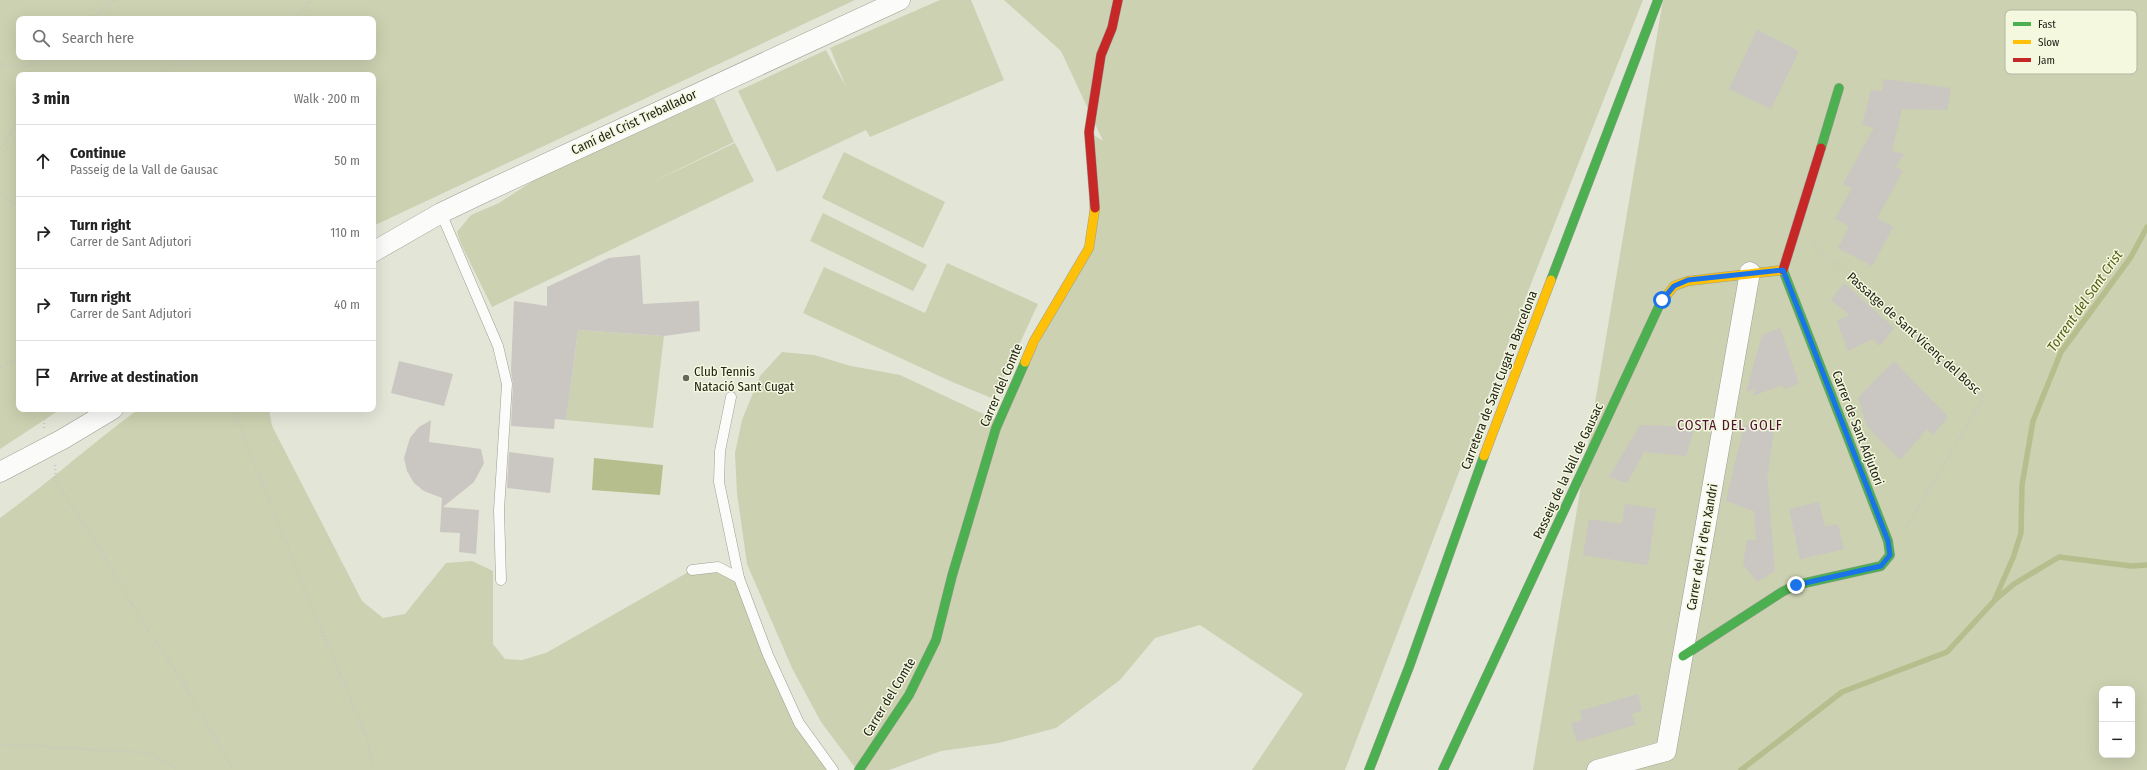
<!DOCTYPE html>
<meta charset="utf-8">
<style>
body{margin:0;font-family:"Fira Sans Condensed",sans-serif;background:#f2f2f2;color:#222}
.controls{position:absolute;right:12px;bottom:12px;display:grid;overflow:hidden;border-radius:8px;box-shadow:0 4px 16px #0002}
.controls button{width:36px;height:36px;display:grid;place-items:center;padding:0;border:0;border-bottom:1px solid #e0e0e0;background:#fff;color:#222;font:20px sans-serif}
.stop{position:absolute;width:12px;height:12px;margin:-9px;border:3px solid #1a73e8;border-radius:50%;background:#fff}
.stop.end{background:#1a73e8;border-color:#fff;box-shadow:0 1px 4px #0008}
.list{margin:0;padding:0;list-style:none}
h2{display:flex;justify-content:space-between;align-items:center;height:52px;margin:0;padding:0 16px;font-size:17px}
h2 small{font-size:13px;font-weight:400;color:#767676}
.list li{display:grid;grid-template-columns:26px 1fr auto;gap:12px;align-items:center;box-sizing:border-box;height:72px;padding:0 16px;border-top:1px solid #e0e0e0}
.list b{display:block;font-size:15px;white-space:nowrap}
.list p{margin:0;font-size:13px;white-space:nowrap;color:#767676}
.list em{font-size:13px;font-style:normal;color:#767676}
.icon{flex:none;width:22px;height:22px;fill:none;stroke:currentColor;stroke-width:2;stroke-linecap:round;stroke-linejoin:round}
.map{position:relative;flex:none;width:2147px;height:770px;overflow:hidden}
.search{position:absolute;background:#fff;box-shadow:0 4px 16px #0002;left:16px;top:16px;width:360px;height:44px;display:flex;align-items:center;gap:10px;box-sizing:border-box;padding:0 14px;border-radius:8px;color:#767676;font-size:15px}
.panel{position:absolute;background:#fff;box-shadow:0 4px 16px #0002;left:16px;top:72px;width:360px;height:340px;border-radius:8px}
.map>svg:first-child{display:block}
.green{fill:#ccd1b1;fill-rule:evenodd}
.water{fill:#b7be8d}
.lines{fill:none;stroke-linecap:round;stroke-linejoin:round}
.stream{stroke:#b7be8d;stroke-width:5.5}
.building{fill:#cac6c2}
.lane-casing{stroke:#9c9e92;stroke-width:11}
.street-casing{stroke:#9c9e92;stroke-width:21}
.fast-casing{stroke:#9c9e92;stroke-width:10}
.slow-casing{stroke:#9c9e92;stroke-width:10}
.jam-casing{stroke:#9c9e92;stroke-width:10}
.path{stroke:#c6c8c3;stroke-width:2.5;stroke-dasharray:1 3;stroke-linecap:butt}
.lane{stroke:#fbfbf9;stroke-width:10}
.street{stroke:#fbfbf9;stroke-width:20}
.fast{stroke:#4caf50;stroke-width:9}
.slow{stroke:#ffc107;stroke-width:9}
.jam{stroke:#c62828;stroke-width:9}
.route{stroke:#1a73e8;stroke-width:5}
.poi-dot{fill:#66675c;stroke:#f4f8de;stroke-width:1.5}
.labels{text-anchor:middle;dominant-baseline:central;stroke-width:3;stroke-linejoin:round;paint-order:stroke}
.street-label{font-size:13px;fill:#22231a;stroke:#f4f8de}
.poi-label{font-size:13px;fill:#22231a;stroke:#f4f8de;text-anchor:start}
.water-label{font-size:14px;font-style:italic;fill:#575d15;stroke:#f4f8de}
.neighbourhood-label{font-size:14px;letter-spacing:1px;fill:#501134;stroke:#f4f8de}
.key{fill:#f4f8de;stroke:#b5b8a3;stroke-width:1}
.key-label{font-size:11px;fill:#22231a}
</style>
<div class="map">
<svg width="2147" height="770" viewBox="0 0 2147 770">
<rect width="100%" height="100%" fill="#e3e5d7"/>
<g class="green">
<path d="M0 0H855L373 226V75H19V409H61L0 449ZM19 19H373V57H19Z"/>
<path d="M940 0H971L1004 80 870 137 866 130 777 172 738 91 826 50 846 87 830 48Z"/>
<path d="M1004 0H1643L1534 276 1345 770H1252L1303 694 1200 625 1155 638 1120 680 1056 728 999 743 941 751 889 770H857L821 722 792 668 747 564 737 493 735 453 742 420 760 376 782 352 814 355 851 366 900 375 998 421 1089 248V132L1103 141 1061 51Z"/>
<path d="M1663 0H2147V770H1533ZM2102 689H2132V755H2102Z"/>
<path d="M714 98 734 142 644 186 735 143 754 181 492 307 461 244 457 232 471 215 499 203 539 177Z"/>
<path d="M844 152 945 202 923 248 822 198Z"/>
<path d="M823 213 927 265 913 291 810 241Z"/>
<path d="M947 263 1038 304 994 399 950 381 803 313 824 267 925 313Z"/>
<path d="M578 330 664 336 653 428 566 420Z"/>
<path d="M139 409H269L272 426 362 601 383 618 405 614 446 563 472 561 493 571V644L505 659 522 660 546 653 692 570 718 567 739 578 799 723 833 770H0V518C48 483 91 444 139 409Z"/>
</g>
<path class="water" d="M594 458 663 465 660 495 592 490Z"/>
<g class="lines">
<g class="stream">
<path d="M1995 600 2014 584 2059 557 2131 566 2147 565"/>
<path d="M1741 770 1842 692 1947 652 1994 601 2013 558 2021 533 2022 485 2033 421 2061 352 2131 257 2147 227"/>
</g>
</g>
<g class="building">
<path d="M1757 30 1799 51 1771 109 1729 89Z"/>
<path d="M1884 79 1951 88 1947 110 1902 109 1892 151 1904 154 1896 167 1903 171 1877 218 1893 227 1872 266 1838 248 1849 226 1835 219 1852 188 1843 184 1874 128 1862 125 1871 90 1882 91Z"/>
<path d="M640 255 643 304 699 301 700 331 664 336 578 330 566 420 555 419 554 429 511 426 513 384 511 371 514 301 547 306V287L609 258Z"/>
<path d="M1844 283 1894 328 1880 346 1872 339 1848 351 1837 321 1850 315 1831 300Z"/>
<path d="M1780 328 1799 383 1785 389 1782 385 1753 396 1756 388 1746 392 1762 335Z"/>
<path d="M399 361 453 374 444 406 391 393Z"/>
<path d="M1894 361 1948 417 1933 435 1927 429 1900 460 1867 426 1858 398Z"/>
<path d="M431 420 429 442 481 449 484 463 474 482 443 507 479 510 476 554 459 552 460 533 440 532 442 498 424 491 414 483 407 471 404 458 410 438 419 427Z"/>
<path d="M1640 425 1695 427 1686 456 1644 452 1627 483 1609 477Z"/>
<path d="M1744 425 1774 430 1768 473H1767L1775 571 1757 582 1743 564 1747 540H1756L1754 511 1726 501Z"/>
<path d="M509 452 554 458 550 493 507 488Z"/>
<path d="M1819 502 1825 527 1838 524 1844 549 1800 559 1789 509Z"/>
<path d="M1625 504 1656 509 1648 565 1583 555 1589 519 1622 524Z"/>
<path d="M1638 694 1642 710 1632 714 1635 725 1577 742 1571 723 1582 720 1580 711Z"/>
</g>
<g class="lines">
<g class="lane-casing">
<g id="lane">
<path d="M441 213 498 346 507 384 499 510 501 580"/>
<path d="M731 397 720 451 719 482 739 578"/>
<path d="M692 570 718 567 739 578 768 655 799 723 833 770"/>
</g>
</g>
<g class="street-casing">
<g id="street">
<path d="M373 252 441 213 487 191 900 0"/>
<path d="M0 472 63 439 113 409"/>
<path d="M1597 770 1666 751 1750 272"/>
</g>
</g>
<g class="fast-casing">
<g id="fast">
<path d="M1821 148 1839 88"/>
<path d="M1551 280 1658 0"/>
<path d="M1683 656 1782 592 1796 585 1881 566 1890 555 1888 541 1783 270"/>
<path d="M859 770 909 695 936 640 952 576 996 428 1025 362"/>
<path d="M1369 770 1409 667 1484 456"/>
<path d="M1443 770 1660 304"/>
</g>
</g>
<g class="slow-casing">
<g id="slow">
<path d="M1660 304 1674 286 1688 281 1783 270"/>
<path d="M1025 362 1034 341 1089 248 1095 208"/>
<path d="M1484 456 1551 280"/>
</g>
</g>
<g class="jam-casing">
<g id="jam">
<path d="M1095 208 1089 132 1101 55 1112 28 1118 0"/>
<path d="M1783 270 1821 148"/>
</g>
</g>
<g class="path">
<path d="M91 19 114 0"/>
<path d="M290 19 305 10 309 0"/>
<path d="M0 64 25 67 52 57"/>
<path d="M159 75 192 57"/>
<path d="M0 148 5 143 19 119"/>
<path d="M0 194 19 207"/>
<path d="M1812 242 1984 397 1905 530"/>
<path d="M0 367 11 361 19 360"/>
<path d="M233 409 301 581 367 738 373 770"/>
<path d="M44 428V409"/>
<path d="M55 465 56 482 87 528 146 627 183 682 233 770"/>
<path d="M0 744 151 753 179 770"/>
</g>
<use href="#lane" class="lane"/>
<use href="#street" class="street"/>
<use href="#fast" class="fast"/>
<use href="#slow" class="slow"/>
<use href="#jam" class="jam"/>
</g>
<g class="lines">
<path class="route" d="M1662 300 1674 286 1688 280 1783 270 1888 541 1890 555 1881 566 1796 585"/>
</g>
<circle class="poi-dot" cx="686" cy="378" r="4"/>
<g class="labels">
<g class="street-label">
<text transform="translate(634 122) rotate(-25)">Camí del Crist Treballador</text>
<text transform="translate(1914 333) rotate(42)">Passatge de Sant Vicenç del Bosc</text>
<text transform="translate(1499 380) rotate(-69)">Carretera de Sant Cugat a Barcelona</text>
<text transform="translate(1001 385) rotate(-67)">Carrer del Comte</text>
<text transform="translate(1858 428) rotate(69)">Carrer de Sant Adjutori</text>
<text transform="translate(1568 471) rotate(-65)">Passeig de la Vall de Gausac</text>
<text transform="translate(1702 547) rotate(-80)">Carrer del Pi d'en Xandri</text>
<text transform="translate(889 697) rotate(-59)">Carrer del Comte</text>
</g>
<g class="poi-label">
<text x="694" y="371">Club Tennis<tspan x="694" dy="15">Natació Sant Cugat</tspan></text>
</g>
<g class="water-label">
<text transform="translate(2085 301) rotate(-55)">Torrent del Sant Crist</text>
</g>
<g class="neighbourhood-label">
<text x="1730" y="425">COSTA DEL GOLF</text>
</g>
</g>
<rect x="2005" y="10" width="132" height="64" rx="6" class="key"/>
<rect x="2013" y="22" width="18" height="4" fill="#4caf50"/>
<rect x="2013" y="40" width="18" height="4" fill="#ffc107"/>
<rect x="2013" y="58" width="18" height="4" fill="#c62828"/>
<g class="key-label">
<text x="2038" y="28">Fast</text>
<text x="2038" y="46">Slow</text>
<text x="2038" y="64">Jam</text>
</g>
</svg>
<div class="controls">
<button>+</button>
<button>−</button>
</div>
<div class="stop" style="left:1662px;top:300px"></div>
<div class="stop end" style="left:1796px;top:585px"></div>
<div class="search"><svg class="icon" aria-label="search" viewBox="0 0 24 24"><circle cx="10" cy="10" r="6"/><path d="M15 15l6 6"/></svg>Search here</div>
<section class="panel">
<h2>3 min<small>Walk · 200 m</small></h2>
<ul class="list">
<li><svg class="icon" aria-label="ahead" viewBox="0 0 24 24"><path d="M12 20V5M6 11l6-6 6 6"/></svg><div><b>Continue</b><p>Passeig de la Vall de Gausac</p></div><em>50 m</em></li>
<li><svg class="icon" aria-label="right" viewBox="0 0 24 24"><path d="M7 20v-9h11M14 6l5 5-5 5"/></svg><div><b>Turn right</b><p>Carrer de Sant Adjutori</p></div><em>110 m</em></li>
<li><svg class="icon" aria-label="right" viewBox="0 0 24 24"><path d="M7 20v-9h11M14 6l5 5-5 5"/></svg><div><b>Turn right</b><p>Carrer de Sant Adjutori</p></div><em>40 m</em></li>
<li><svg class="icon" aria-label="arrive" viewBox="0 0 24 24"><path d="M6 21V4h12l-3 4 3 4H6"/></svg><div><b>Arrive at destination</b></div></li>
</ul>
</section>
</div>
